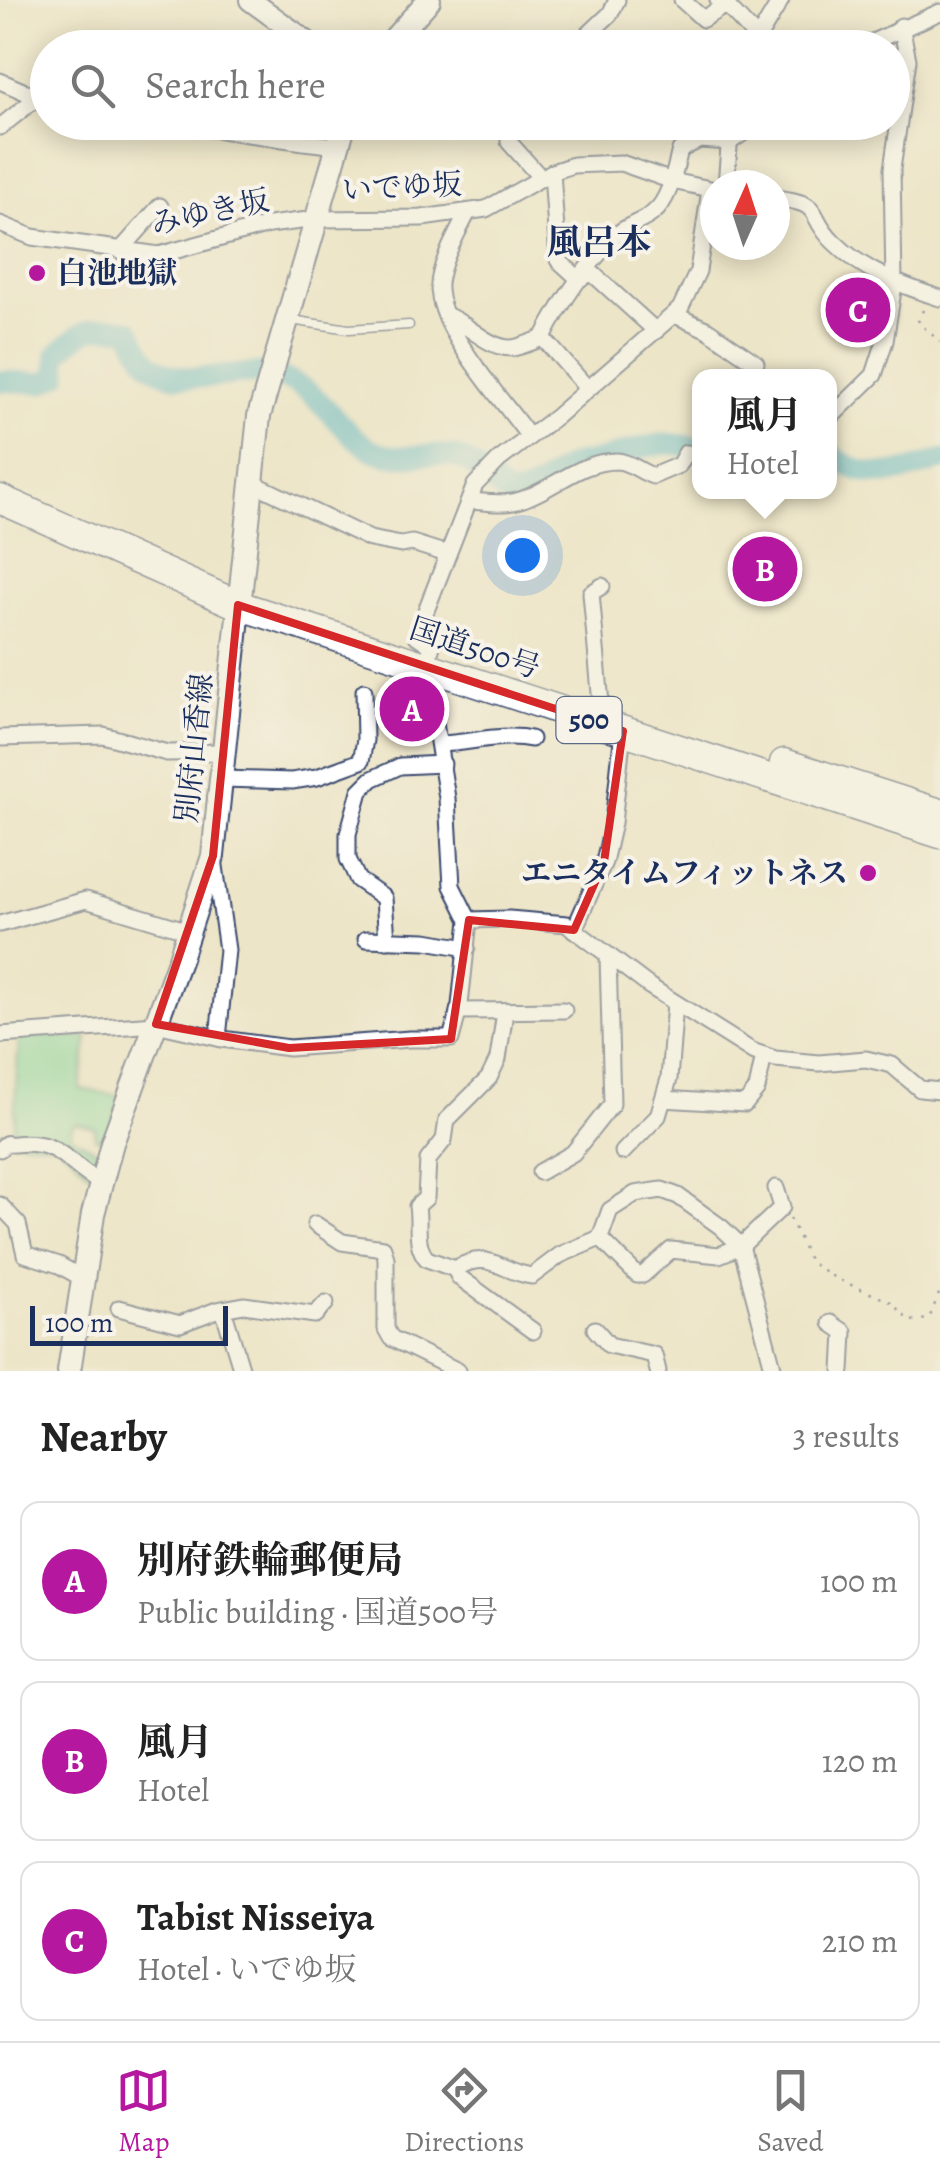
<!DOCTYPE html>
<meta charset="utf-8">
<style>
body{margin:0;font-family:Alegreya,"Noto Serif JP",serif;background:#f6f6f6;color:#222}
.compass{position:absolute;left:700px;top:170px;width:90px;height:90px;border-radius:50%;background:#fff;box-shadow:0 5px 25px #0003;rotate:3deg}
.scale{position:absolute;left:30px;bottom:25px;width:198px;box-sizing:border-box;padding-left:10px;border:5px solid #1b2f5e;border-top:0;font-size:28px;line-height:35px;white-space:nowrap;color:#1b2f5e;-webkit-text-stroke:8px #f7f3e8;paint-order:stroke}
.you{position:absolute;left:522px;top:555px;width:35px;height:35px;margin:-25px;border:8px solid #fff;border-radius:50%;background:#1a73e8;box-shadow:0 0 0 15px #1a73e833}
.badge{display:grid;place-items:center;width:65px;height:65px;border-radius:50%;background:#b5179e;color:#fff;font-size:32px;font-weight:700}
.pin{position:absolute;translate:-50% -50%;border:5px solid #fff;box-shadow:0 2px 10px #0006}
.popup{position:absolute;left:692px;top:369px;width:145px;height:130px;box-sizing:border-box;display:grid;place-content:center;border-radius:20px;background:#fff;filter:drop-shadow(0 2px 8px #0005);font-size:32px;white-space:nowrap;color:#767676}
.popup b{font-size:38px;color:#222}
.popup::after{content:'';position:absolute;left:50%;top:100%;margin-left:-20px;border:20px solid transparent;border-top-color:#fff}
.list{margin:0;padding:0;list-style:none}
h2{display:flex;justify-content:space-between;align-items:center;height:130px;margin:0;padding:0 40px;font-size:42px}
h2 small{font-size:32px;font-weight:400;color:#767676}
.list li{display:grid;grid-template-columns:65px 1fr auto;gap:30px;align-items:center;box-sizing:border-box;height:160px;margin:0 20px 20px;padding:0 20px;border:2px solid #e0e0e0;border-radius:20px}
.list b{display:block;font-size:38px;white-space:nowrap}
.list p{margin:0;font-size:32px;white-space:nowrap;color:#767676}
.list em{font-size:32px;font-style:normal;color:#767676}
.icon{flex:none;width:55px;height:55px;fill:none;stroke:currentColor;stroke-width:2;stroke-linecap:round;stroke-linejoin:round}
.map{position:relative;flex:none;width:940px;height:1371px;overflow:hidden}
.search{position:absolute;background:#fff;box-shadow:0 5px 25px #0003;left:30px;right:30px;top:30px;height:110px;display:flex;align-items:center;gap:25px;box-sizing:border-box;padding:0 35px;border-radius:55px;color:#767676;font-size:38px}
.sheet{height:670px;background:#fff}
nav{display:flex;justify-content:space-around;align-items:center;box-sizing:border-box;height:140px;border-top:2px solid #e0e0e0;background:#fff;font-size:28px;color:#767676}
nav a{display:grid;justify-items:center;gap:5px}
nav .on{color:#b5179e}
.map>svg:first-child{display:block}
.park{fill:#7dd69c;stroke:#4c827d;stroke-width:2.5}
.lines{fill:none;stroke-linecap:round;stroke-linejoin:round}
.river{stroke:#49b1c7;stroke-width:22}
.service-casing{stroke:#3a4a6e;stroke-width:11}
.minor-casing{stroke:#3a4a6e;stroke-width:19}
.tertiary-casing{stroke:#3a4a6e;stroke-width:24}
.secondary-casing{stroke:#3a4a6e;stroke-width:26}
.trunk-casing{stroke:#3a4a6e;stroke-width:31}
.path{stroke:#3a4a6e;stroke-width:2.5;stroke-dasharray:2.5 8;stroke-linecap:butt}
.service{stroke:#fff;stroke-width:8}
.minor{stroke:#fff;stroke-width:15}
.tertiary{stroke:#fff;stroke-width:20}
.secondary{stroke:#fff;stroke-width:22}
.trunk{stroke:#fff;stroke-width:28}
.marked{fill:none;stroke:#d62828;stroke-width:8;stroke-linejoin:round}
.poi-dot{fill:#b5179e;stroke:#f7f3e8;stroke-width:4}
.labels{text-anchor:middle;dominant-baseline:central;stroke-width:8;stroke-linejoin:round;paint-order:stroke}
.shield{fill:#f7f3e8;stroke:#5d6a87;stroke-width:2.5}
.shield-label{font-size:28px;font-weight:bold;fill:#1b2f5e}
.street-label{font-size:30px;fill:#1b2f5e;stroke:#f7f3e8}
.poi-label{font-size:30px;font-weight:bold;fill:#1b2f5e;stroke:#f7f3e8;text-anchor:start}
.quarter-label{font-size:35px;font-weight:bold;fill:#1b2f5e;stroke:#f7f3e8}
</style>
<div class="map">
<svg width="940" height="1371" viewBox="0 0 940 1371">
<rect width="100%" height="100%" fill="#f7f3e8"/>
<filter id="ink" filterUnits="userSpaceOnUse"><feTurbulence type="fractalNoise" baseFrequency=".01" numOctaves="2"/><feDisplacementMap in="SourceGraphic" scale="20" xChannelSelector="R" yChannelSelector="G"/><feConvolveMatrix kernelMatrix="1 2 1 2 8 2 1 2 1" color-interpolation-filters="sRGB"/></filter>
<filter id="wash" filterUnits="userSpaceOnUse"><feTurbulence type="fractalNoise" baseFrequency=".0048" numOctaves="4" result="noise"/><feDisplacementMap in="SourceGraphic" scale="40" xChannelSelector="R" yChannelSelector="G"/><feGaussianBlur stdDeviation="2.25" result="paint"/><feColorMatrix in="noise" values="0 0 0 0 0 0 0 0 0 0 0 0 0 0 0 0 0 1.4 0 .05"/><feComposite in="paint" operator="in"/></filter>
<g filter="url(#wash)">
<rect width="100%" height="100%" fill="#ede5c8"/>
<path class="park" d="M19 1036 88 1037 80 1089 121 1096 107 1139 95 1138V1128L75 1123 70 1128 72 1137 101 1152 94 1177 58 1144 13 1141Z"/>
<g class="lines">
<g class="river">
<path d="M282 378C322 390 337 431 373 450 398 463 423 451 450 456 473 459 489 482 508 495 536 497 548 476 570 466 580 462 591 463 601 460 640 449 658 437 700 449"/>
<path d="M0 381 42 383 58 375 57 355C84 329 92 323 130 330 136 341 142 356 151 364 183 391 230 369 268 374"/>
<path d="M830 453C865 484 900 475 940 460"/>
</g>
</g>
</g>
<g filter="url(#ink)">
<g class="lines">
<g class="service-casing">
<path id="service" d="M291 320 349 329 409 325"/>
</g>
<g class="minor-casing">
<g id="minor">
<path d="M682 0 703 19 721 8"/>
<path d="M718 0 721 8 727 6 757 38"/>
<path d="M755 43 781 0"/>
<path d="M574 48 610 14 617 0"/>
<path d="M859 48 940 12"/>
<path d="M0 81 48 102"/>
<path d="M93 122C131 135 166 124 204 128 248 133 292 142 338 146"/>
<path d="M510 122 509 142 541 178"/>
<path d="M0 127 38 97"/>
<path d="M552 172 558 260 579 279 592 273 656 331"/>
<path d="M726 185 731 122"/>
<path d="M775 198C827 204 805 214 834 242 863 271 902 286 940 298"/>
<path d="M468 212C458 232 445 254 440 277 429 322 504 400 529 437"/>
<path d="M0 224 32 237 159 255 269 225 316 219 422 218 486 209 552 172 573 165 621 163 672 181 715 190"/>
<path d="M120 251 160 206"/>
<path d="M675 315 708 330 756 363"/>
<path d="M448 316C468 324 489 349 512 348 521 347 534 341 543 338 562 301 585 267 614 237 625 225 641 223 653 213 670 200 675 169 680 150L699 140 730 142 759 122"/>
<path d="M543 338 588 389"/>
<path d="M830 418 874 375 885 341 894 284 892 169 908 60 901 26"/>
<path d="M251 482 370 539 401 545 412 543 447 554"/>
<path d="M470 501C485 502 503 505 517 501 553 491 577 461 617 461 631 462 640 472 653 476L679 465 686 453 700 455"/>
<path d="M601 704 591 593 602 586"/>
<path d="M0 738 103 735 167 753 223 752"/>
<path d="M440 744C470 743 503 733 531 739"/>
<path d="M221 779 292 781 317 777 361 761 365 740 364 691"/>
<path d="M214 859 227 950 218 1038"/>
<path d="M469 920 509 919 567 924 649 986 752 1051 775 1059 819 1063 866 1059 892 1065 920 1089 940 1091"/>
<path d="M0 924 86 900 189 931"/>
<path d="M574 930 604 862 613 823 623 731"/>
<path d="M366 939 426 941 467 948"/>
<path d="M387 940 384 898 358 880 348 859V834L360 791 372 779 400 766 443 764"/>
<path d="M458 1011 564 1010"/>
<path d="M505 1012 498 1059 489 1078 447 1120 444 1140 428 1160 426 1198 417 1206C420 1224 414 1245 427 1259L455 1269 459 1277 533 1331"/>
<path d="M0 1035 156 1024 222 1039 289 1048 410 1039H451L460 1005 469 920 452 886 447 798 426 667 432 646 417 636 420 626 475 485 499 460 557 416 680 309 698 271 710 190"/>
<path d="M663 1099 745 1104 757 1089 764 1055"/>
<path d="M0 1149C10 1140 2 1145 14 1144 61 1139 65 1163 101 1183"/>
<path d="M623 1152 658 1116 669 1079 675 1003"/>
<path d="M540 1172 573 1153 612 1104 608 956"/>
<path d="M0 1205 18 1224 25 1254 59 1265 82 1278"/>
<path d="M315 1224 342 1242 383 1248 386 1258V1329L391 1338 458 1371"/>
<path d="M600 1238 637 1275H643L671 1250 719 1255 741 1246 782 1207 776 1188"/>
<path d="M455 1269C490 1248 499 1272 532 1276L560 1255 600 1238 610 1210 635 1194 662 1190 678 1196 721 1227 741 1246 774 1371"/>
<path d="M119 1308 180 1324 217 1310 244 1305 315 1315 326 1303"/>
<path d="M223 1309 242 1371"/>
<path d="M831 1323 844 1332 842 1371"/>
<path d="M595 1329 609 1345 654 1355 658 1371"/>
</g>
</g>
<g class="tertiary-casing">
<path id="tertiary" d="M250 0 316 48"/>
</g>
<g class="secondary-casing">
<g id="secondary">
<path d="M386 48 429 0"/>
<path d="M69 1371 93 1214 112 1143 180 958 213 856 259 416 345 122"/>
</g>
</g>
<g class="trunk-casing">
<g id="trunk">
<path d="M0 499 238 605 940 834"/>
<path d="M784 763 940 813"/>
</g>
</g>
<g class="path">
<path d="M476 122 494 128"/>
<path d="M923 310 918 322 940 342"/>
<path d="M790 1218 810 1262 835 1278 891 1302 909 1321 929 1319 940 1291"/>
</g>
<use href="#service" class="service"/>
<use href="#minor" class="minor"/>
<use href="#tertiary" class="tertiary"/>
<use href="#secondary" class="secondary"/>
<use href="#trunk" class="trunk"/>
</g>
</g>
<path d="M0 0H940V1371H0ZM238 605 623 731 604 862 574 930 469 920 451 1039 289 1048 156 1024 213 856Z" fill="#ede5c8" fill-opacity=".55" fill-rule="evenodd"/>
<path class="marked" d="M238 605 623 731 604 862 574 930 469 920 451 1039 289 1048 156 1024 213 856Z"/>
<g class="poi-dot">
<circle cx="37" cy="273" r="10"/>
<circle cx="868" cy="873" r="10"/>
</g>
<g class="labels">
<rect class="shield" x="556.5" y="697" width="65" height="46" rx="8"/>
<g class="shield-label">
<text x="589" y="720">500</text>
</g>
<g class="street-label">
<text transform="translate(402 187) rotate(-3)">いでゆ坂</text>
<text transform="translate(210 212) rotate(-12)">みゆき坂</text>
<text transform="translate(475 648) rotate(18)">国道500号</text>
<text transform="translate(194 748) rotate(-84)">別府山香線</text>
</g>
<g class="poi-label">
<text x="57" y="273">白池地獄</text>
<text x="848" y="873" text-anchor="end">エニタイムフィットネス</text>
</g>
<g class="quarter-label">
<text x="599" y="242">風呂本</text>
</g>
</g>
</svg>
<svg class="compass" viewBox="-18 -18 36 36"><path d="M0-13l5 13h-10z" fill="#e53935"/><path d="M0 13l5-13h-10z" fill="#767676"/></svg>
<div class="scale">100 m</div>
<div class="you"></div>
<div class="pin badge" style="left:412px;top:709px">A</div>
<div class="pin badge" style="left:765px;top:569px">B</div>
<div class="popup"><b>風月</b>Hotel</div>
<div class="pin badge" style="left:858px;top:310px">C</div>
<div class="search"><svg class="icon" aria-label="search" viewBox="0 0 24 24"><circle cx="10" cy="10" r="6"/><path d="M15 15l6 6"/></svg>Search here</div>
</div>
<section class="sheet">
<h2>Nearby<small>3 results</small></h2>
<ul class="list">
<li><span class="badge">A</span><div><b>別府鉄輪郵便局</b><p>Public building · 国道500号</p></div><em>100 m</em></li>
<li><span class="badge">B</span><div><b>風月</b><p>Hotel</p></div><em>120 m</em></li>
<li><span class="badge">C</span><div><b>Tabist Nisseiya</b><p>Hotel · いでゆ坂</p></div><em>210 m</em></li>
</ul>
</section>
<nav>
<a class="on"><svg class="icon" aria-label="map" viewBox="0 0 24 24"><path d="M3 6l6-2 6 2 6-2v14l-6 2-6-2-6 2zM9 4v14M15 6v14"/></svg>Map</a>
<a><svg class="icon" aria-label="directions" viewBox="0 0 24 24"><path d="M12 3l9 9-9 9-9-9zM9 14v-3h6M13 9l2 2-2 2"/></svg>Directions</a>
<a><svg class="icon" aria-label="saved" viewBox="0 0 24 24"><path d="M7 4h10v16l-5-4-5 4z"/></svg>Saved</a>
</nav>
